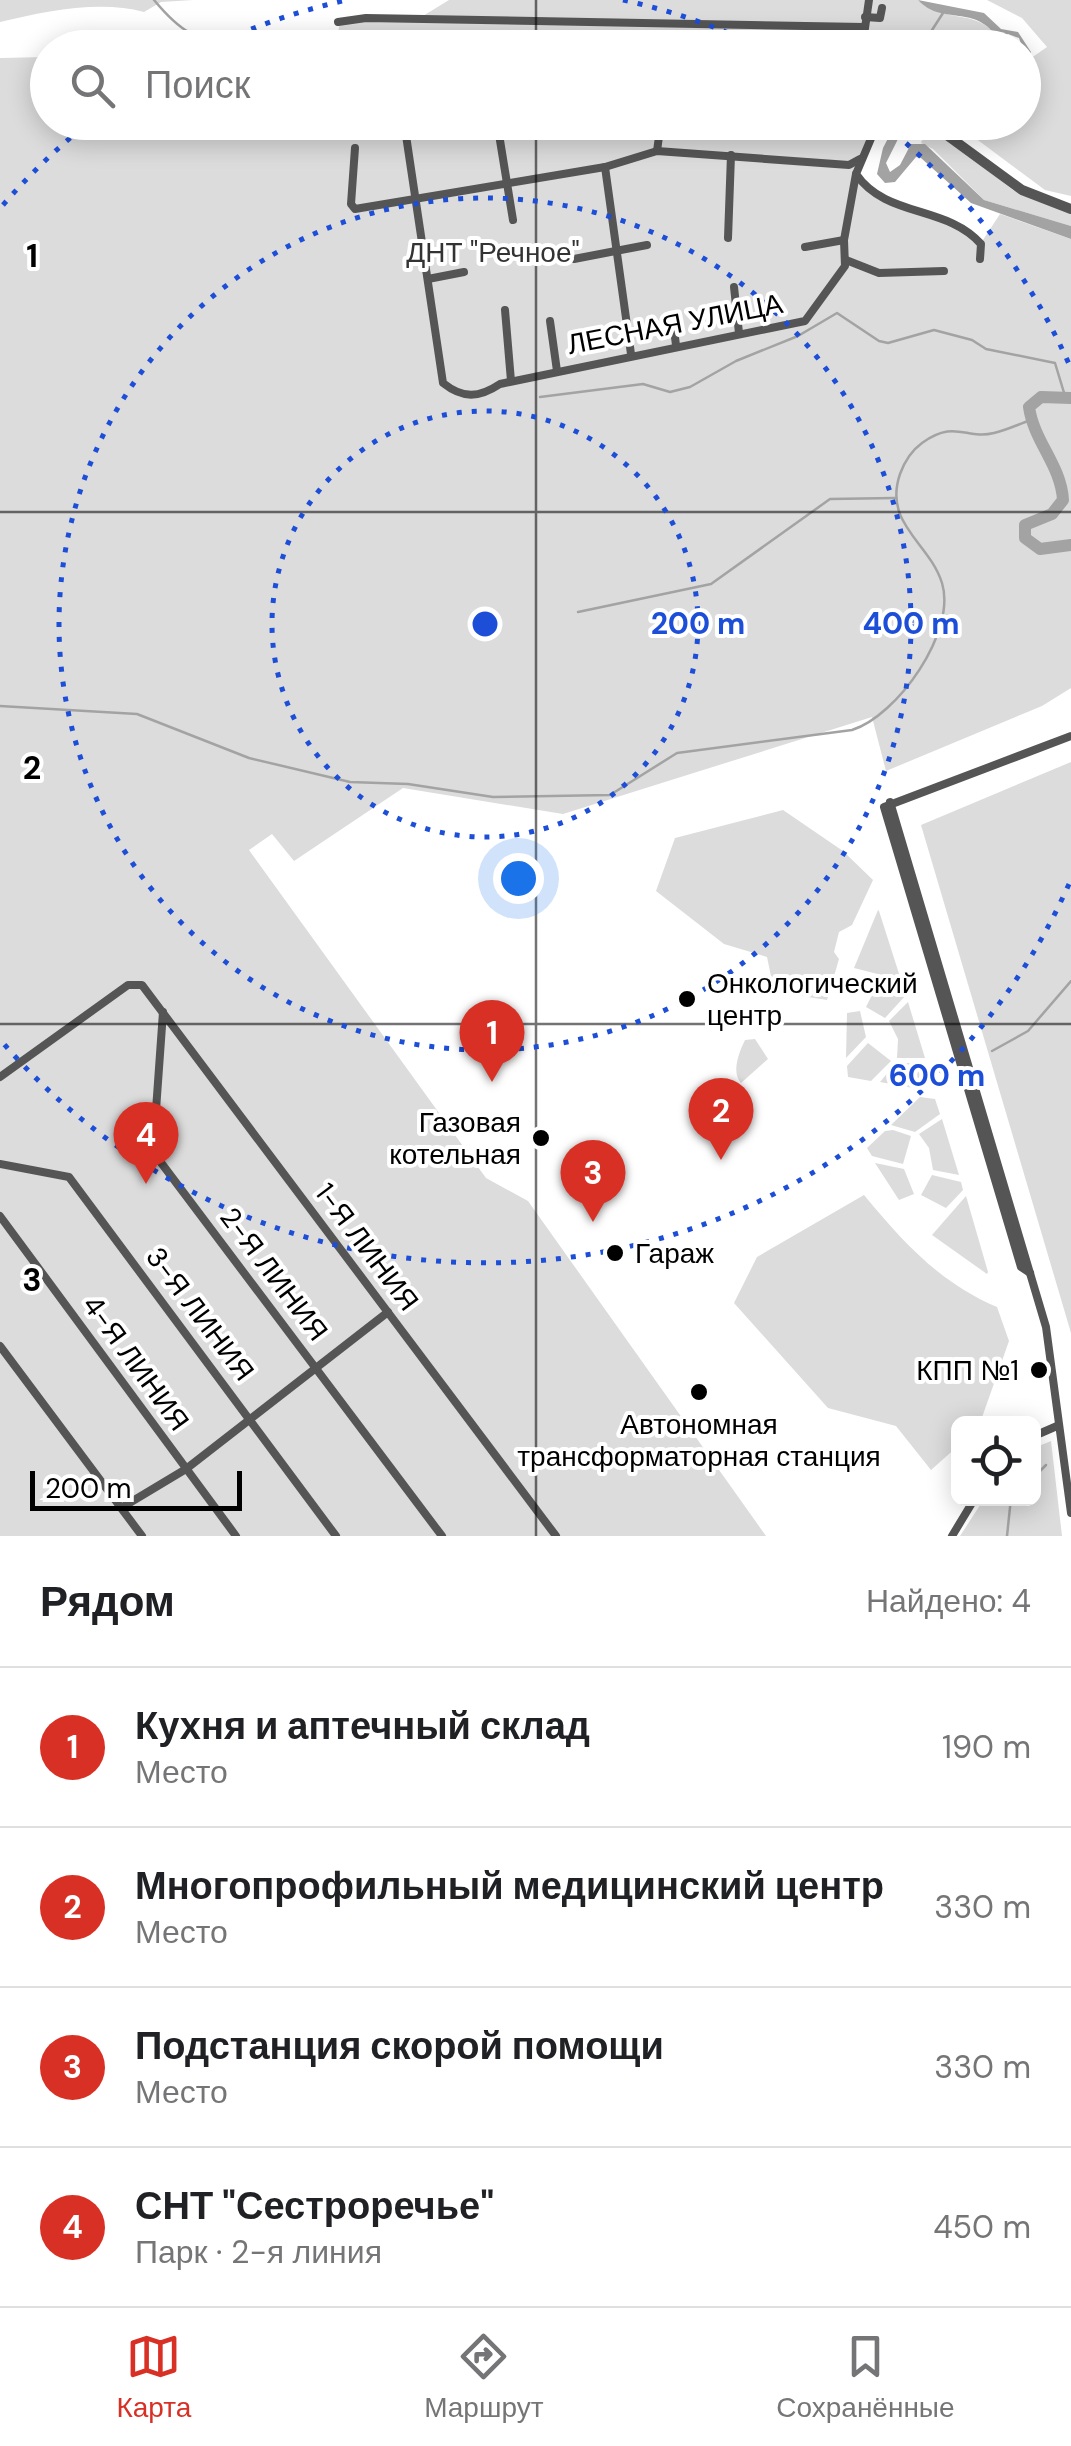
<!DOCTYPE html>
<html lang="ru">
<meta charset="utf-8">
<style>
body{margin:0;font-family:"DM Sans",sans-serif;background:#f2f2f2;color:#202124}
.controls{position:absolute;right:30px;bottom:30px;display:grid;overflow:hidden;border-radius:15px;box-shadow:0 5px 25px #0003}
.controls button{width:90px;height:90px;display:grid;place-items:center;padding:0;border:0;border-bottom:2px solid #e0e0e0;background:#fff;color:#202124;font:50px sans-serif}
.scale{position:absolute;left:30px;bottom:25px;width:212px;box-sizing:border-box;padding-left:10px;border:5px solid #000;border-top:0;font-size:28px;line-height:35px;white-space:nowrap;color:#000;-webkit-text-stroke:8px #fff;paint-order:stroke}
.you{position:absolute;left:518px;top:878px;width:35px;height:35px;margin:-25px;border:8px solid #fff;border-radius:50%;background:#1a73e8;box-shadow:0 0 0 15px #1a73e833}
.badge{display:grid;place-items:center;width:65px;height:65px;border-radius:50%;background:#d93025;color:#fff;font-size:32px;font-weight:700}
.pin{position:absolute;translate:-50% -82px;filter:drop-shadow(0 2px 5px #0008)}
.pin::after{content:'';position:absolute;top:52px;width:35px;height:30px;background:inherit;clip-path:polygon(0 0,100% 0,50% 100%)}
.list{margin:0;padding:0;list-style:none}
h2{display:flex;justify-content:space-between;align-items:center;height:130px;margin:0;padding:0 40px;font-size:42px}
h2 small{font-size:32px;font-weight:400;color:#757577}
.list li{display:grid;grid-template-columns:65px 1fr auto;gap:30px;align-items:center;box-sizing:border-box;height:160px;padding:0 40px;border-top:2px solid #e0e0e0}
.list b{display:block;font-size:38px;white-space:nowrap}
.list p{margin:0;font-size:32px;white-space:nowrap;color:#757577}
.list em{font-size:32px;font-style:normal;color:#757577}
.icon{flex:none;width:55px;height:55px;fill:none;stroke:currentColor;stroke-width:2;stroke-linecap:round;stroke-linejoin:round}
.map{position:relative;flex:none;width:1071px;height:1536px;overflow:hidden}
.search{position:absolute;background:#fff;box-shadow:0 5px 25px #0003;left:30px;right:30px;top:30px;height:110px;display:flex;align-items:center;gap:25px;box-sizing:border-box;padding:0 35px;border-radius:55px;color:#757577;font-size:38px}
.sheet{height:770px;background:#fff}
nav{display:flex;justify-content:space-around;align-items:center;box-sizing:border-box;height:140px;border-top:2px solid #e0e0e0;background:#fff;font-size:28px;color:#757577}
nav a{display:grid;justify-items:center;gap:5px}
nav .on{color:#d93025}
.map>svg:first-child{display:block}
.green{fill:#dcdcdc}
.water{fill:#a3a3a3}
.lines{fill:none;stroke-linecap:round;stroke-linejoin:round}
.stream{stroke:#a3a3a3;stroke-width:2.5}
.river{stroke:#a3a3a3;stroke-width:12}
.minor{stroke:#555;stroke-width:8}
.tertiary{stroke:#555;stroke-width:10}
.grid{fill:none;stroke:#000;stroke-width:2.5;stroke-opacity:0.55}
.ring{fill:none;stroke:#1d4ed8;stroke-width:5;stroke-dasharray:5 10}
.poi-dot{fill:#000;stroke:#fff;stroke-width:4}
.labels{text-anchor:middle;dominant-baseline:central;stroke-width:8;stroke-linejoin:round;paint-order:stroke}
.park-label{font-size:28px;fill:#333;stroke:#fff}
.street-label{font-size:28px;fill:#000;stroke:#fff}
.poi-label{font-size:28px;fill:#000;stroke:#fff;text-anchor:start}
.grid-label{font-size:32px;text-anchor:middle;font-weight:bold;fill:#000;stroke:#fff;stroke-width:8;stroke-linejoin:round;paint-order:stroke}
.centre{fill:#1d4ed8;stroke:#fff;stroke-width:5}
.ring-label{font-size:30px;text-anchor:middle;font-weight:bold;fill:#1d4ed8;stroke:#fff;stroke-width:8;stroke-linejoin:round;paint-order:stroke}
</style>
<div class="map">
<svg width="1071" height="1536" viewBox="0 0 1071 1536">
<rect width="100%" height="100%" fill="#fff"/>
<g class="green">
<path d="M0 0H193L161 2 144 12C100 0 46 11 0 22Z"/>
<path d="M449 0H918C942 25 979 6 999 40L965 35 942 48H335L340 22 418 19Z"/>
<path d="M987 0H1071V196L1045 190 955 123 1024 122V63L1047 47 1022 18Z"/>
<path d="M47 57 48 122 878 123 857 172 866 188 950 222 981 243 1000 214 1071 239V688L1042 706 886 771 872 717 563 814 403 788 294 861 272 834 249 850 486 1178 528 1201 766 1536H0V58Z"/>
<path d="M928 125 1013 190 1071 214V226L984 200 933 149 921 143Z"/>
<path d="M1071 762V1333L921 825Z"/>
<path d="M783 810 843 851 873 880 852 925 839 932 834 952 839 959 827 1000 802 996 801 988 773 986 767 957 724 944 656 891 675 838Z"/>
<path d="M878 910 879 911 901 980 854 968Z"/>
<path d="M879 981 903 987 906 995 885 1018 866 1007Z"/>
<path d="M908 1002 925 1058H897L898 1039 889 1021Z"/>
<path d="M860 1011 866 1037 846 1058 847 1013Z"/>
<path d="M755 1039 768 1059 741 1083C731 1073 739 1052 745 1040Z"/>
<path d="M868 1043 891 1061 871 1081 848 1077 847 1066Z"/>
<path d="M896 1063H926L930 1078 919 1089 880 1082Z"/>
<path d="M920 1097 935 1099 940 1114 915 1132 891 1125Z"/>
<path d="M942 1119 959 1175 933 1170 929 1148 919 1134Z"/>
<path d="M893 1130 911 1136 903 1164 872 1156 867 1148 885 1131Z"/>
<path d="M875 1163 904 1169 914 1194 899 1200Z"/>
<path d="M932 1175 961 1182 963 1190 946 1208 921 1195Z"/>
<path d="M864 1195C903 1242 940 1283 997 1307L1009 1341 980 1423 958 1424V1446L931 1470 896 1426 828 1408 734 1303 757 1257Z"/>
<path d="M966 1196 988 1272 987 1274 932 1235Z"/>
<path d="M1051 1441 1062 1536H960L984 1499 1034 1498V1448Z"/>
</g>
<g class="water">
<path d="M918 0 984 13 1001 29 1018 32 1031 52 1027 61 1019 38 1008 34 1004 36 1009 47 964 43 942 47 957 34 999 40C975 2 943 27 918 0Z"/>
<path d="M896 123H906L886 163 890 172 900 165 911 144H925L984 200 1071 226V239L971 203 921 158 916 157 895 182 885 183 877 174 883 148Z"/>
</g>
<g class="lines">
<g class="stream">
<path d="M154 0C189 42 199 37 250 48"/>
<path d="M912 48 923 44 943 13"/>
<path d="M540 397 643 384 670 392 690 387 736 361 798 336 837 313 879 341 888 343 934 330 972 340 986 349 1055 363 1065 396"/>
<path d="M578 612 711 584 830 499 895 498"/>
<path d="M0 706 137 714 249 758 350 782 408 784 493 797 610 795 677 753 852 730C897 716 957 632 942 583 929 542 883 524 900 474 904 463 911 451 922 443 955 419 966 440 994 433 1007 430 1019 424 1031 420"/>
<path d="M992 1051 1028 1031 1071 981"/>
<path d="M1034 1477 1046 1465"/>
<path d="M1007 1536 1011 1498"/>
</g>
<path class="river" d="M1071 398 1041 397 1029 407C1034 442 1061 465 1063 500L1052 514 1025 525V538L1040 549 1071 545"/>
<g class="minor">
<path d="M869 0 864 35 870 48"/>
<path d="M865 17 880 18 882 8"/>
<path d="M338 22 366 18 864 27"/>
<path d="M404 122 443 383C463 399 479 398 500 384L805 321 845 266 844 240 856 174"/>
<path d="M497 122 513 220"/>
<path d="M878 122 856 174C886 218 947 205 981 244L980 259"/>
<path d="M355 148 351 204 355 209 605 167 657 151 849 165 860 159"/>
<path d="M657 151 661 122"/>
<path d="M605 167 631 354"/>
<path d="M728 238 731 155"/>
<path d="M805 247 844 240"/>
<path d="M574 259 647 245"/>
<path d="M846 260 879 273 944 271"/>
<path d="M428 279 464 272"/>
<path d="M734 287 739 333"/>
<path d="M505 310 511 381"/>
<path d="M672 315 676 345"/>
<path d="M550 321 557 371"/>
<path d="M890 802 1046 1327 1071 1513"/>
<path d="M163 1012 153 1152 442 1536"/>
<path d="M0 1077 128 985H142L556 1536"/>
<path d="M0 1164 69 1177 336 1536"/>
<path d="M0 1216 236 1536"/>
<path d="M1030 1273 1021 1267 884 807 1071 736"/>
<path d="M0 1346 142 1536"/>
<path d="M1034 1436 1057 1426"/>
<path d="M121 1508 186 1469 388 1312"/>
<path d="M952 1536 975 1498"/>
</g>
<path class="tertiary" d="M929 122 1022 190 1071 209"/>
</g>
<path class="grid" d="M536 0V48M536 122V1536M0 512H1071M0 1024H1071"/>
<g class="ring">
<circle cx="485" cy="624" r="213"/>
<circle cx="485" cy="624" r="426"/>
<path d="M1069 884A639 639 0 0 1 3 1043M3 205A639 639 0 0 1 87 124M210 47A639 639 0 0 1 347 0M623 0A639 639 0 0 1 760 47M883 124A639 639 0 0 1 1069 364"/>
</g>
<g class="poi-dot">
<circle cx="687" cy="999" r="10"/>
<circle cx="541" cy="1138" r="10"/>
<circle cx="615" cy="1253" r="10"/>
<circle cx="1039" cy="1370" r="10"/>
<circle cx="699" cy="1392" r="10"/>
</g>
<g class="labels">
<g class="park-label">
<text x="493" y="252">ДНТ "Речное"</text>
</g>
<g class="street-label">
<text transform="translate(675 324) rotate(-11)">ЛЕСНАЯ УЛИЦА</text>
<text transform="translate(367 1247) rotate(53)">1-Я ЛИНИЯ</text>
<text transform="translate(274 1274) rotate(53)">2-Я ЛИНИЯ</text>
<text transform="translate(200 1314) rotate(53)">3-Я ЛИНИЯ</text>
<text transform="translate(136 1363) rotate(54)">4-Я ЛИНИЯ</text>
</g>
<g class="poi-label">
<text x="707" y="983">Онкологический<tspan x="707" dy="32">центр</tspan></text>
<text x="521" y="1122" text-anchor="end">Газовая<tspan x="521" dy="32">котельная</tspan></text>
<text x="635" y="1253">Гараж</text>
<text x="1019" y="1370" text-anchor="end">КПП №1</text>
<text x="699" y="1424" text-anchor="middle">Автономная<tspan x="699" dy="32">трансформаторная станция</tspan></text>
</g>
</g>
<g class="grid-label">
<text x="32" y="267">1</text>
<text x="32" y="779">2</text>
<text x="32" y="1291">3</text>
</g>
<circle cx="485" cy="624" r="15" class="centre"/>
<g class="ring-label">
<text x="698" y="634">200 m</text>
<text x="911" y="634">400 m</text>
<text x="937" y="1086">600 m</text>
</g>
</svg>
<div class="controls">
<button><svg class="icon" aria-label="locate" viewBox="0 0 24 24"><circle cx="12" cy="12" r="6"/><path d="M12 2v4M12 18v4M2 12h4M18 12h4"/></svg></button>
</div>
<div class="scale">200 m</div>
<div class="you"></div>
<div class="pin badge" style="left:492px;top:1082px">1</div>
<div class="pin badge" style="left:721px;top:1160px">2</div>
<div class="pin badge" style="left:593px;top:1222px">3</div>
<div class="pin badge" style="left:146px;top:1184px">4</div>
<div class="search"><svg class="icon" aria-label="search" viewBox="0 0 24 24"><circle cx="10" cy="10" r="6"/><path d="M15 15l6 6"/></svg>Поиск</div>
</div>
<section class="sheet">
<h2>Рядом<small>Найдено: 4</small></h2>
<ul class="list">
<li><span class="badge">1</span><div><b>Кухня и аптечный склад</b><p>Место</p></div><em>190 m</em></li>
<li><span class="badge">2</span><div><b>Многопрофильный медицинский центр</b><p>Место</p></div><em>330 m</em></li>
<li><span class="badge">3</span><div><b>Подстанция скорой помощи</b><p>Место</p></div><em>330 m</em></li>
<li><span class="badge">4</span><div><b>СНТ &quot;Сестроречье&quot;</b><p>Парк · 2-я линия</p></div><em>450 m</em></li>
</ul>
</section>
<nav>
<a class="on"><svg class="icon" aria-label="map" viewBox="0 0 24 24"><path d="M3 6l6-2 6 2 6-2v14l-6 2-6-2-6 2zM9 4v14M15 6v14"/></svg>Карта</a>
<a><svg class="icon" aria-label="directions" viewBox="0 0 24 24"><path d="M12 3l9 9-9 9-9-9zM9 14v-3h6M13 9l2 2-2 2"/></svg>Маршрут</a>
<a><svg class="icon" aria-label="saved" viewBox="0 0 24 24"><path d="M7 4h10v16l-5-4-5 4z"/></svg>Сохранённые</a>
</nav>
